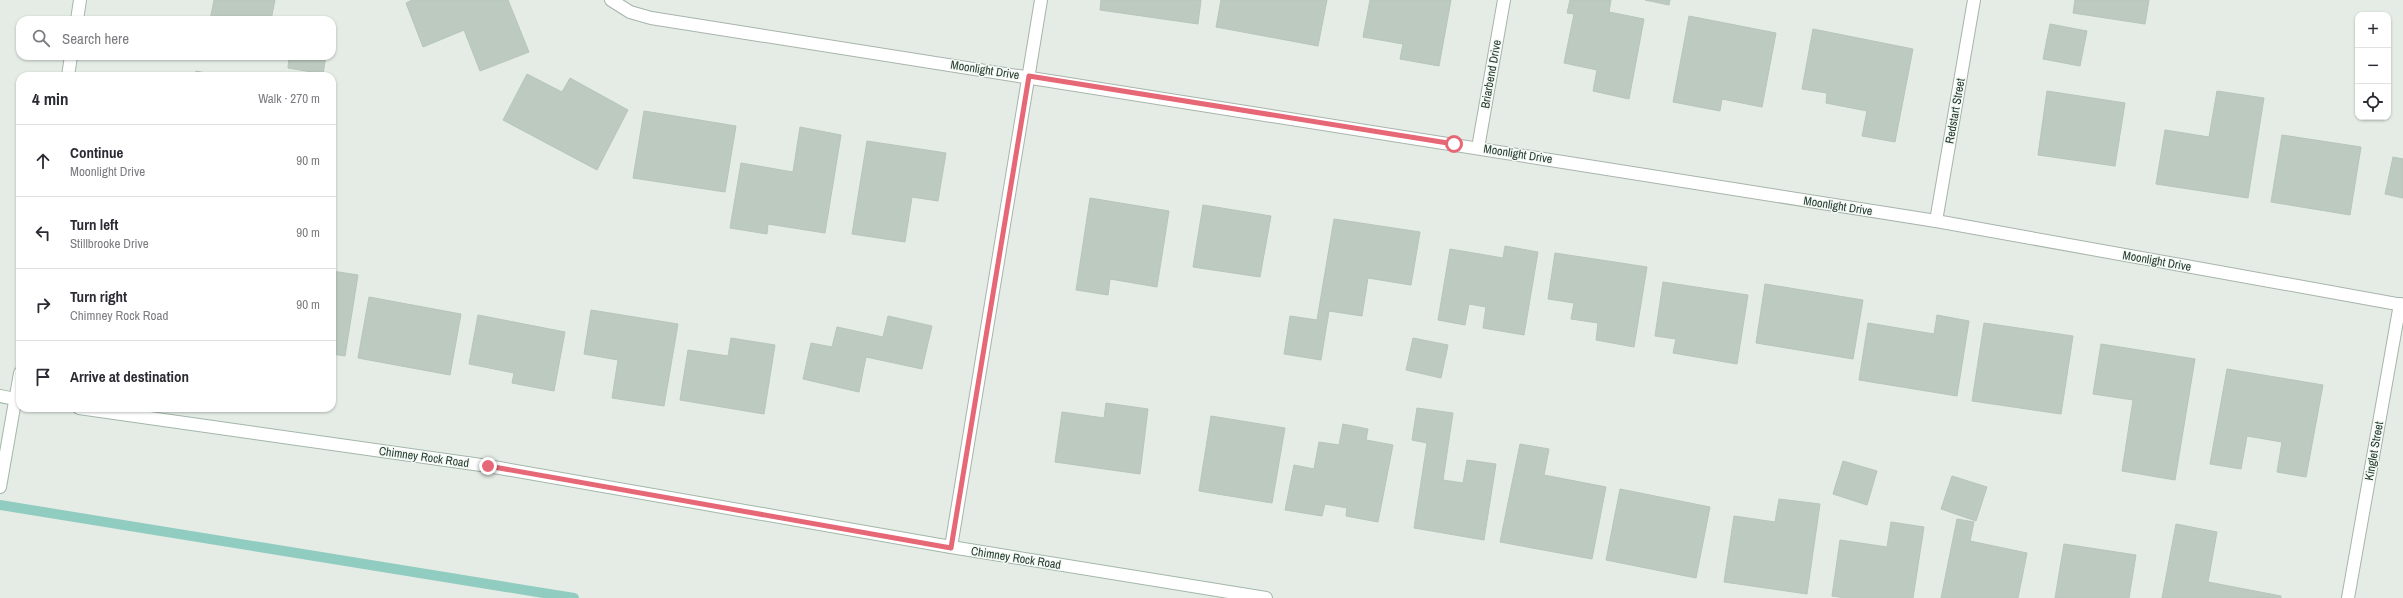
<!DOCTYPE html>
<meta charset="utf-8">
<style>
body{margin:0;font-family:"Archivo Narrow",sans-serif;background:#f7f7f7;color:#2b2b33}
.controls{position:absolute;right:12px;top:12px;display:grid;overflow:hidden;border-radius:8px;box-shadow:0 1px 3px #0004}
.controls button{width:36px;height:36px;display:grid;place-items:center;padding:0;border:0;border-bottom:1px solid #e1e1e2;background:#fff;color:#2b2b33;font:20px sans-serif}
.stop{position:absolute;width:12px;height:12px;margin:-9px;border:3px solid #e66876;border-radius:50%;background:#fff}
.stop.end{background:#e66876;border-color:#fff;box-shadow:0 1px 4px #0008}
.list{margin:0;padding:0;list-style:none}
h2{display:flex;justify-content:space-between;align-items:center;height:52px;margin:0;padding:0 16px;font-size:17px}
h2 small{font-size:13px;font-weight:400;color:#7c7c81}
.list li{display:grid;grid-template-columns:26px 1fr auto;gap:12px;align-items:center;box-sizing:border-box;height:72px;padding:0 16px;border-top:1px solid #e1e1e2}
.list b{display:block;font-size:15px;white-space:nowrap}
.list p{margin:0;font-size:13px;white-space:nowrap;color:#7c7c81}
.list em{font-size:13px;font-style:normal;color:#7c7c81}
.icon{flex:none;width:22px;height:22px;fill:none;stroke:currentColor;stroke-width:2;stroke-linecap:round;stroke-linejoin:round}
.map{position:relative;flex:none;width:2403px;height:598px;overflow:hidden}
.search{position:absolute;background:#fff;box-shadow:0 1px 3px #0004;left:16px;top:16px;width:320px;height:44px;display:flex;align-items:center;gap:10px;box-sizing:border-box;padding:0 14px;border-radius:12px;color:#7c7c81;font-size:15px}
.panel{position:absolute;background:#fff;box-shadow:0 1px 3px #0004;left:16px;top:72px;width:320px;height:340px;border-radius:12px}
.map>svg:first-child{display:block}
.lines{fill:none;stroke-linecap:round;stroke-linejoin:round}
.stream{stroke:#91ccc0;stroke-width:10}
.building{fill:#bccac0;stroke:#b7c5ba}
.minor-casing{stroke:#a7b4aa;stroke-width:14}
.secondary-casing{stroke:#a3b7a9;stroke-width:14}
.minor{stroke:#fff;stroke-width:12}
.secondary{stroke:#fff;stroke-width:12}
.route{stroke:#e66876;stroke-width:5}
.labels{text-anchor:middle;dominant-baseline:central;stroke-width:3;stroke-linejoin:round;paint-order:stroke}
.street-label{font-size:12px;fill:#253c2d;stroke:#f4f9f5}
</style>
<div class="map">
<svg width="2403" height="598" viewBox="0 0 2403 598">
<rect width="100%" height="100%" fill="#e4ece5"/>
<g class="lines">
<path class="stream" d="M0 505 574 598"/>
</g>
<g class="building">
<path d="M214 0H275L271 20H210Z"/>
<path d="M412 0H508L529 52 480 71 464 30 423 47 406 3Z"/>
<path d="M1101 0H1201L1198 24 1100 10Z"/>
<path d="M1221 0H1327L1318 46 1216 27Z"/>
<path d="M1370 0H1451L1439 66 1400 59 1403 44 1363 37Z"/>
<path d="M1570 0H1611L1609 12 1644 19 1629 99 1593 91 1597 70 1564 63 1574 14 1567 13Z"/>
<path d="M1645 0H1670L1669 5Z"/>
<path d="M2075 0H2149L2145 24 2073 13Z"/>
<path d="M1689 16 1776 33 1762 107 1722 99 1720 111 1673 102Z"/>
<path d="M2050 24 2087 31 2080 66 2043 59Z"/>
<path d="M1813 29 1913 49 1895 142 1862 136 1867 111 1826 103 1827 93 1802 89Z"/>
<path d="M289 56H326L323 74 288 68Z"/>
<path d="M196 71 221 76H195Z"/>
<path d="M527 74 562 92 570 78 628 110 597 170 503 120Z"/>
<path d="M2047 91 2125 103 2115 166 2038 155Z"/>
<path d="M2217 91 2264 98 2248 198 2156 184 2165 130 2209 137Z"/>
<path d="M644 111 736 126 725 192 633 178Z"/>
<path d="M800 127 841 135 825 233 768 224 767 234 730 228 741 163 793 172Z"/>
<path d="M2282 135 2361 147 2350 215 2271 202Z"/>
<path d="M867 141 946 153 938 201 912 197 905 242 852 234Z"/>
<path d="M2393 157 2403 159V198L2385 194Z"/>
<path d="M1090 198 1169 211 1157 287 1110 279 1108 295 1076 290Z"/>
<path d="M1203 205 1271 216 1260 277 1193 267Z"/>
<path d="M1334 219 1420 232 1411 285 1368 278 1362 316 1329 311 1321 360 1284 354 1290 316 1317 320Z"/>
<path d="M1505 246 1538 252 1524 335 1483 328 1486 307 1469 304 1465 325 1438 320 1450 249 1503 258Z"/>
<path d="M1555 253 1647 267 1634 347 1596 340 1598 323 1571 319 1574 303 1548 299Z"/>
<path d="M332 271 358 275 345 356 332 354Z"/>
<path d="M1663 282 1748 295 1737 364 1673 353 1676 339 1655 336Z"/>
<path d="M1765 284 1863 300 1853 359 1756 343Z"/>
<path d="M369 297 461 314 450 375 358 358Z"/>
<path d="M591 310 678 324 664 406 612 398 618 360 584 354Z"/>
<path d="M478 315 565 332 554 391 512 383 514 373 469 364Z"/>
<path d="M1937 315 1969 321 1957 396 1859 380 1868 323 1934 334Z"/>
<path d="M888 316 932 326 922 369 866 357 859 392 803 379 811 343 832 347 837 327 883 337Z"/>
<path d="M1984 323 2073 336 2061 414 1972 401Z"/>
<path d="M731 338 775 345 764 414 680 400 688 350 728 356Z"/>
<path d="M1413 338 1448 345 1441 378 1406 370Z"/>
<path d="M2101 344 2195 359 2175 480 2122 471 2133 400 2093 394Z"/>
<path d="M2227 369 2323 385 2306 477 2277 472 2282 442 2247 436 2241 469 2210 464Z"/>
<path d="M1106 403 1148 409 1140 474 1055 462 1062 412 1104 418Z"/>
<path d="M1417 408 1453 413 1443 480 1463 483 1467 460 1496 464 1484 540 1414 528 1427 443 1412 440Z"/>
<path d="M1211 416 1285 428 1272 503 1199 491Z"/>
<path d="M1343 424 1368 429 1366 440 1393 445 1378 522 1346 516 1347 508 1325 504 1322 516 1285 510 1294 465 1314 469 1319 442 1339 445Z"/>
<path d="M1520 444 1549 449 1544 475 1606 487 1592 559 1500 542Z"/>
<path d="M1843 461 1877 471 1867 505 1833 494Z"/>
<path d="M1952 476 1987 487 1976 521 1941 509Z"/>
<path d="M1620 489 1710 507 1696 578 1606 560Z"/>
<path d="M1779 499 1820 504 1807 594 1724 582 1734 516 1775 522Z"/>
<path d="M1957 519 1974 522 1970 541 2027 553 2018 598H1941Z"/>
<path d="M1891 522 1924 527 1913 598H1845L1832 596 1840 540 1887 547Z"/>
<path d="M2176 524 2217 532 2208 582 2281 596V598H2162Z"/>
<path d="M2064 544 2136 555 2129 598H2055Z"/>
</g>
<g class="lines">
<g class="minor-casing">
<g id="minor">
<path d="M611 0 630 12 651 18 1936 221 2403 305"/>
<path d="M1478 148 1504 0"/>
<path d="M1936 221 1974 0"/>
<path d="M951 547 1041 0"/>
<path d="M2348 598 2400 304"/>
</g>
</g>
<g class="secondary-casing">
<g id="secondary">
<path d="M77 20 80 0"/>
<path d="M68 76 71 56"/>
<path d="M0 396 20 400"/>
<path d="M79 408 488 466 951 547 1266 598"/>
<path d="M0 487 20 373"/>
</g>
</g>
<use href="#minor" class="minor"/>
<use href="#secondary" class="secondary"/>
</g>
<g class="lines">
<path class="route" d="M488 466 951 548 1029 76 1454 144"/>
</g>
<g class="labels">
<g class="street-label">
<text transform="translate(985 70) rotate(9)">Moonlight Drive</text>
<text transform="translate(1491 74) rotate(-80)">Briarbend Drive</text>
<text transform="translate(1955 111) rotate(-80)">Redstart Street</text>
<text transform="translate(1518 154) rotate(9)">Moonlight Drive</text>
<text transform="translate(1838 206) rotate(9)">Moonlight Drive</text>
<text transform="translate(2157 261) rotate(10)">Moonlight Drive</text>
<text transform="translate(2374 451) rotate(-80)">Kinglet Street</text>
<text transform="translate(424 457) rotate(8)">Chimney Rock Road</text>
<text transform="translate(1016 558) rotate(9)">Chimney Rock Road</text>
</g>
</g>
</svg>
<div class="controls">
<button>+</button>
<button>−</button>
<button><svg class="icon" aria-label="locate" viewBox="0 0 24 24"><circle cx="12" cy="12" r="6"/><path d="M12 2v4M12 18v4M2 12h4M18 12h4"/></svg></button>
</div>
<div class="stop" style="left:1454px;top:144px"></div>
<div class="stop end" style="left:488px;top:466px"></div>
<div class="search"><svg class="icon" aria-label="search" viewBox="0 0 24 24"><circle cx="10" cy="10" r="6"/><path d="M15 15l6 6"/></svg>Search here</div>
<section class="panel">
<h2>4 min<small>Walk · 270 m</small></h2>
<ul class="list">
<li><svg class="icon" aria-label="ahead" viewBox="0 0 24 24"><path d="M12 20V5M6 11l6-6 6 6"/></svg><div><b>Continue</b><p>Moonlight Drive</p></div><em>90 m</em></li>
<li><svg class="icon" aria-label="left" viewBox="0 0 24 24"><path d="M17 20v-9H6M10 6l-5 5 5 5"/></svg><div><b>Turn left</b><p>Stillbrooke Drive</p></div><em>90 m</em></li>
<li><svg class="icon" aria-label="right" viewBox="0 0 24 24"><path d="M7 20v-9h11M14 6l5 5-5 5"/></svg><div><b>Turn right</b><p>Chimney Rock Road</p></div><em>90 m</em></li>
<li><svg class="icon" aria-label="arrive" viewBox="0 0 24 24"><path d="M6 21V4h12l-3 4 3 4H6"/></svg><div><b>Arrive at destination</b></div></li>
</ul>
</section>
</div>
